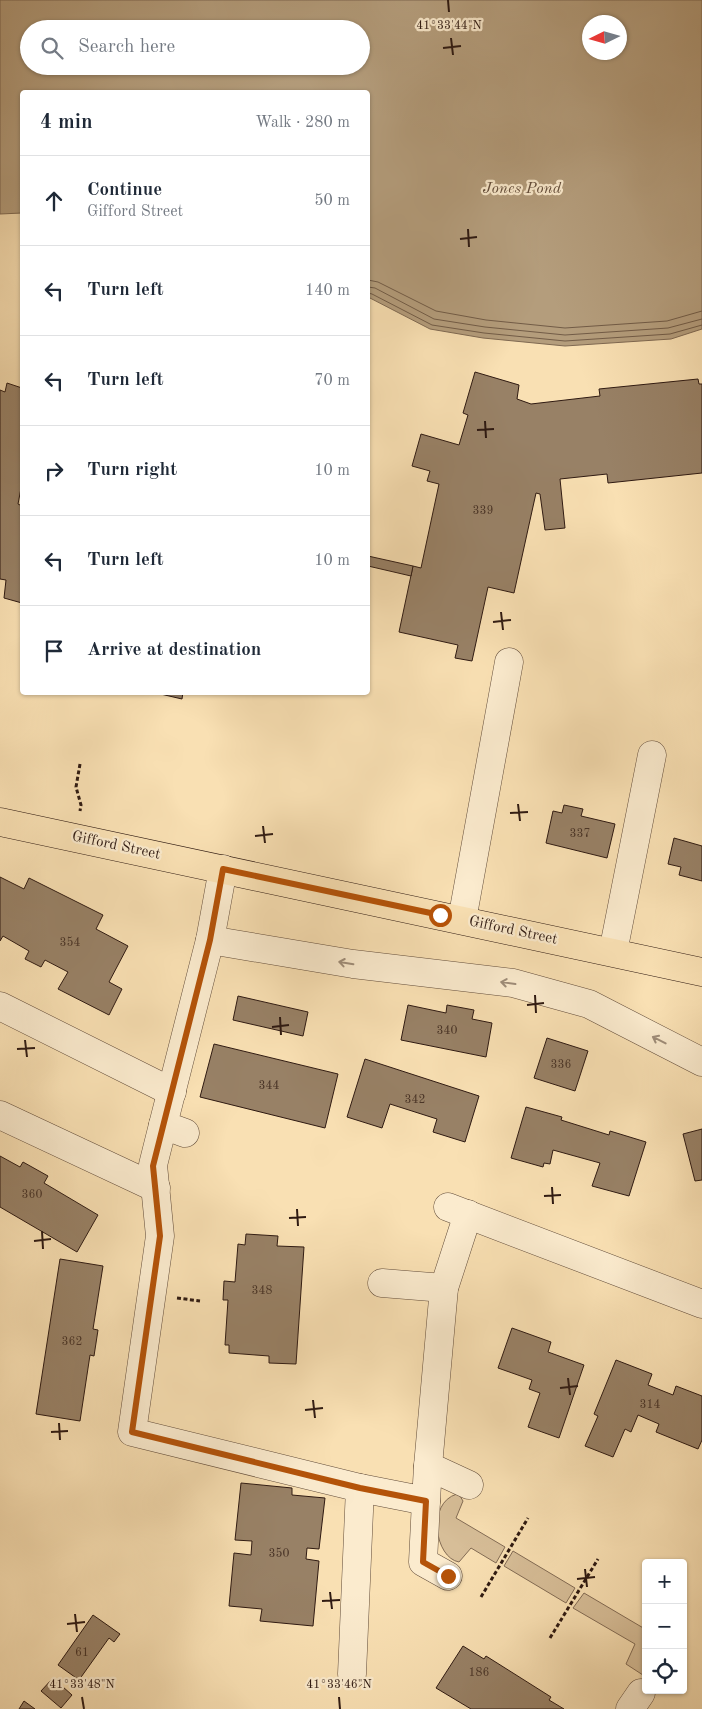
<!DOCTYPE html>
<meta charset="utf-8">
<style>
body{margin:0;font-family:"Old Standard TT",serif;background:#f6f6f7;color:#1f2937}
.controls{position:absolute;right:15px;bottom:15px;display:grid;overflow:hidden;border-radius:5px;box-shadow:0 1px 4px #0004}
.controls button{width:45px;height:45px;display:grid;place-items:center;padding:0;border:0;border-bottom:1px solid #e0e1e3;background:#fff;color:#1f2937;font:25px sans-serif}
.compass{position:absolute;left:582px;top:15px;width:45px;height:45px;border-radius:50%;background:#fff;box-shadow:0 1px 4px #0004;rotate:265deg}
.stop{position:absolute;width:15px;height:15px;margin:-11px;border:4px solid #b45309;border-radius:50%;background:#fff}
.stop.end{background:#b45309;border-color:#fff;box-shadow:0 1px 5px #0008}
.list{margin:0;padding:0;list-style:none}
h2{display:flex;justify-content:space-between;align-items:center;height:65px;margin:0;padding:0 20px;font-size:21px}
h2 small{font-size:16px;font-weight:400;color:#747a83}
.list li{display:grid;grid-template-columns:32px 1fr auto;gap:15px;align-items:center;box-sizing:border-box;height:90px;padding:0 20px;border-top:1px solid #e0e1e3}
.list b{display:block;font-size:19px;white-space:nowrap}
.list p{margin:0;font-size:16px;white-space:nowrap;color:#747a83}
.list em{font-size:16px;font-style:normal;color:#747a83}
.icon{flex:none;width:28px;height:28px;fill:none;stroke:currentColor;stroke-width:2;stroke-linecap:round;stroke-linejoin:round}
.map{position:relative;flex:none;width:702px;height:1709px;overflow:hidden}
.search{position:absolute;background:#fff;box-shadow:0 1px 4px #0004;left:20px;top:20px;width:350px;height:55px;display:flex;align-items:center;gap:12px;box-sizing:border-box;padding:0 18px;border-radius:28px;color:#747a83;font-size:19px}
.panel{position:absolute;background:#fff;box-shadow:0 1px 4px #0004;left:20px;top:90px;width:350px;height:605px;border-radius:5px}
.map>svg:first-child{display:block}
.green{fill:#d7be98;stroke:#836c55}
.water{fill:#b49d7c;stroke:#7f6952;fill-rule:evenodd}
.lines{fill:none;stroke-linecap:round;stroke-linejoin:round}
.shore{stroke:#725c47;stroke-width:1}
.building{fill:#988166;stroke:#2f1a12}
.minor-casing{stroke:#624c3a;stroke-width:29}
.major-casing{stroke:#2f1a12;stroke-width:29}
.path{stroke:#2f1a12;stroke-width:3;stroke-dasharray:4 2.5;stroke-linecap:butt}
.minor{stroke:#fbebce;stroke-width:28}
.major{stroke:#f9e0b3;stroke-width:28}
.oneway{stroke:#9f8d79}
.route{stroke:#b45309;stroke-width:6}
.ticks{fill:none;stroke:#2f1a12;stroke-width:2}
.labels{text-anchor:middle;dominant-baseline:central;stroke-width:4.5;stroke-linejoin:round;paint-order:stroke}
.number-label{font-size:12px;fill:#493427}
.street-label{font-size:15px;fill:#2f1a12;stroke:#fbebce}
.water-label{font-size:16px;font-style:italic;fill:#644e3c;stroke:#fbebce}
.ticks-label{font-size:12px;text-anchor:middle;fill:#2f1a12;stroke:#fbebce;stroke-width:4.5;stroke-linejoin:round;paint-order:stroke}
</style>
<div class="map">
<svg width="702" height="1709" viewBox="0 0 702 1709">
<rect width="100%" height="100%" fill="#f9e0b3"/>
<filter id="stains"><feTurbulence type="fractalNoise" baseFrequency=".004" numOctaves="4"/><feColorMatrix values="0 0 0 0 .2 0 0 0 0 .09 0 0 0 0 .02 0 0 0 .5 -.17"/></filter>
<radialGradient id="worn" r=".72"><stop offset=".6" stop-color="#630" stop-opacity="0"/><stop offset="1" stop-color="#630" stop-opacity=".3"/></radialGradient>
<g class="green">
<path d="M457 1494 460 1496 463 1501 456 1518 505 1547 496 1563 471 1548 459 1562C435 1558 426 1503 457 1494Z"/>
<path d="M513 1551 575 1588 566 1603 504 1566Z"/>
<path d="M584 1593 645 1629 644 1637 646 1646V1677L626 1664 635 1644 573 1608Z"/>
</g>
<path class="water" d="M0 0H702V329L671 339 565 346 483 338 430 329 368 297V92H22V213L0 214ZM590 22H620V52H590ZM29 29H361V66H29Z"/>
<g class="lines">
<g class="shore">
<path d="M368 280 378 282 436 311 486 320 565 328 667 321 702 311"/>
<path d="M368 287 375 288 434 319 485 327 565 335 668 328 702 319"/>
<path d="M368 293 372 294 432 325 484 333 565 341 670 334 702 325"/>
</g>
</g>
<g class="building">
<path d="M475 372 519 385 517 399 531 404 600 396 599 389 698 379 699 384H702V473L608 483 607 474 560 479 565 528 545 530 540 494 536 493 514 593 488 587 472 661 455 658 458 645 399 632 413 566 421 568 439 484 427 481 430 471 412 466 421 434 459 445 468 415 463 413Z"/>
<path d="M7 383 22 388V483L18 504 22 506V603L4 598 6 580 0 579V390L5 392Z"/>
<path d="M368 556 413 566 411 576 368 566Z"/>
<path d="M152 692H183L182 699Z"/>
<path d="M564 805 583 809 581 816 615 824 607 858 546 843 553 811 562 813Z"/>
<path d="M674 838 702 846V881L679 875 681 867 668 864Z"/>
<path d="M0 877 24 889 29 878 103 915 96 929 128 946 109 982 122 989 109 1015 58 989 68 972 45 960 41 967 25 959 29 951 3 936 0 941Z"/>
<path d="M238 996 308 1012 303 1036 233 1020Z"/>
<path d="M408 1005 446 1013 447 1005 474 1010 472 1019 492 1023 486 1057 401 1040Z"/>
<path d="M547 1038 588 1051 575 1091 534 1078Z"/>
<path d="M214 1044 338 1074 325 1128 200 1097Z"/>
<path d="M365 1059 479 1096 465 1142 433 1132 437 1119 390 1104 382 1128 347 1117Z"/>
<path d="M526 1107 562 1117 561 1120 609 1135 610 1131 646 1142 629 1196 592 1186 600 1163 553 1150 550 1164 544 1163 543 1167 511 1158Z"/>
<path d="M702 1129V1180L695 1181 683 1134Z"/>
<path d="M0 1156 20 1167 23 1162 48 1176 44 1183 98 1215 77 1252 0 1207Z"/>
<path d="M246 1234 278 1236 277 1246 304 1247 296 1364 269 1363V1356L229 1353V1345H225L228 1300H223L224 1281 235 1282 238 1244 245 1245Z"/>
<path d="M60 1259 103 1266 93 1329 98 1330 94 1356 90 1355 80 1421 36 1414Z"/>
<path d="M512 1328 551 1342 548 1352 584 1365 559 1438 528 1427 540 1393 529 1389 532 1380 498 1368Z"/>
<path d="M616 1360 652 1374 648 1385 673 1395 676 1386 702 1396V1440L698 1449 656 1432 659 1424 638 1415 631 1432 625 1429 613 1457 585 1446 598 1416 594 1414Z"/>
<path d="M241 1483 292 1488V1495L325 1498 319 1549 307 1548 306 1559 319 1561 313 1626 260 1621 262 1609 229 1606 234 1553 251 1555 252 1541 235 1540Z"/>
<path d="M93 1615 120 1634 114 1642 109 1638 79 1680 58 1665Z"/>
<path d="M463 1646 484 1659 486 1656 551 1697 549 1700 564 1709H471L436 1688Z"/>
<path d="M53 1678 72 1695 61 1708 41 1691Z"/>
<path d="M24 1701 35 1709H19Z"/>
</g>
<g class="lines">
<g class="minor-casing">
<g id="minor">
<path d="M462 920 509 662"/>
<path d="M210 940 353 964 513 983 589 1004 702 1062"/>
<path d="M613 952 652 755"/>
<path d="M0 1006 172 1092"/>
<path d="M0 1115 156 1188"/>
<path d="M163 1125 153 1165 160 1236 132 1432 360 1488 426 1501 428 1466 469 1485"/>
<path d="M185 1133 163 1125 210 940 223 869"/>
<path d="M448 1207 702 1304"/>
<path d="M382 1283 444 1288"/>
<path d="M428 1466 444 1288 468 1214"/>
<path d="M426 1501 423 1562 448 1576"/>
<path d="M352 1674 360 1488"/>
<path d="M630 1709 641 1693"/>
</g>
</g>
<g class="major-casing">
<path id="major" d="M0 822 702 972"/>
</g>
<g class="path">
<path d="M80 764 76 787 81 805 80 811"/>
<path d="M177 1298 200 1301"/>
<path d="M481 1597 528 1518"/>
<path d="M550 1638 598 1559"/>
</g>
<use href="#minor" class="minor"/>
<use href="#major" class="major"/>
</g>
<defs><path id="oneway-shaft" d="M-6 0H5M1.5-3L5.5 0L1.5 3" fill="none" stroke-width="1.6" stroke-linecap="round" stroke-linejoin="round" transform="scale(1.25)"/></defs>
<g class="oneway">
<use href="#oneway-shaft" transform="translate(346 963) rotate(-171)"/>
<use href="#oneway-shaft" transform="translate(508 983) rotate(-172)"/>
<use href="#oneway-shaft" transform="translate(659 1040) rotate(-153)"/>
</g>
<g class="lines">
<path class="route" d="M440 915 223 869 210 940 153 1166 160 1236 132 1432 360 1488 426 1501 423 1562 448 1576"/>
</g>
<path class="ticks" d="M448 0 449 12M451 38 453 55M443 48 461 46M468 229 469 247M460 239 477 237M485 421 486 438M477 430 494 429M501 612 503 630M493 622 511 620M518 804 520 821M510 813 528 812M263 826 265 843M255 836 273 834M535 995 536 1013M527 1005 544 1003M280 1017 281 1035M272 1027 289 1025M25 1040 27 1057M17 1049 35 1048M552 1187 553 1204M544 1196 561 1195M297 1209 298 1226M289 1218 306 1217M42 1231 43 1249M34 1241 51 1239M568 1378 570 1395M560 1388 578 1386M313 1400 315 1418M305 1410 323 1408M59 1423 60 1440M51 1432 68 1431M585 1569 587 1587M577 1579 595 1577M330 1592 332 1609M322 1601 340 1600M75 1614 77 1632M67 1624 85 1622M82 1697 84 1709M339 1697 340 1709"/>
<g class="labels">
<g class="number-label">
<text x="483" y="511">339</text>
<text x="580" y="834">337</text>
<text x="70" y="943">354</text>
<text x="447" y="1031">340</text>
<text x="561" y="1065">336</text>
<text x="269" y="1086">344</text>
<text x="415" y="1100">342</text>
<text x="32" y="1195">360</text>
<text x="262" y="1291">348</text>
<text x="72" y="1342">362</text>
<text x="650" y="1405">314</text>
<text x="279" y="1554">350</text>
<text x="82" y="1653">61</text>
<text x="479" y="1673">186</text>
</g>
<g class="street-label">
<text transform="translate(116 846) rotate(12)">Gifford Street</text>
<text transform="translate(513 931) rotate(12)">Gifford Street</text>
</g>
<g class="water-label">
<text x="522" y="189">Jones Pond</text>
</g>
</g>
<g class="ticks-label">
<text x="449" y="29">41°33'44"N</text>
<text x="82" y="1688">41°33'48"N</text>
<text x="339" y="1688">41°33'46"N</text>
</g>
<rect width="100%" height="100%" filter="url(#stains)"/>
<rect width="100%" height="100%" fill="url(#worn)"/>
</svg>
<div class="controls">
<button>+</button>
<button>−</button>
<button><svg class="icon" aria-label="locate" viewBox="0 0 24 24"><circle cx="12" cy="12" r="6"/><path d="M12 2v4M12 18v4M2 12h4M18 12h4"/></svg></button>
</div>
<svg class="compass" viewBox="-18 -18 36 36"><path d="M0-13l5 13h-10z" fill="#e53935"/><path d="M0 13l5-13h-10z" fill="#747a83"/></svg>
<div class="stop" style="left:440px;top:915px"></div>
<div class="stop end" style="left:448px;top:1576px"></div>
<div class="search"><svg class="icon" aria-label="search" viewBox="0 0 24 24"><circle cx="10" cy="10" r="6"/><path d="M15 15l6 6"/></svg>Search here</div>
<section class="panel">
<h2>4 min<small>Walk · 280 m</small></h2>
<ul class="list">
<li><svg class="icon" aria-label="ahead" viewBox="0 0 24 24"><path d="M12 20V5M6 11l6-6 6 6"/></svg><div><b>Continue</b><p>Gifford Street</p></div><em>50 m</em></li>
<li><svg class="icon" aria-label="left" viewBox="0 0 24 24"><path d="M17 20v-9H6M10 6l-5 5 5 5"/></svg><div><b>Turn left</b></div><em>140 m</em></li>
<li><svg class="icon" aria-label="left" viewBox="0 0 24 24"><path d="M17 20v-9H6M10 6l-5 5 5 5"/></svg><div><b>Turn left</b></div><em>70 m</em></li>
<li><svg class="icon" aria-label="right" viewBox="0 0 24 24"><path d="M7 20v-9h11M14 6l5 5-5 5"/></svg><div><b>Turn right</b></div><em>10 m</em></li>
<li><svg class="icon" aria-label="left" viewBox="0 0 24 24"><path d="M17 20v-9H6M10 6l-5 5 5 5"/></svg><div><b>Turn left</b></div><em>10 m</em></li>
<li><svg class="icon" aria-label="arrive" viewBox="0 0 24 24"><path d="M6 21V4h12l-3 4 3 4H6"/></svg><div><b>Arrive at destination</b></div></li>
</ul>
</section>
</div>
